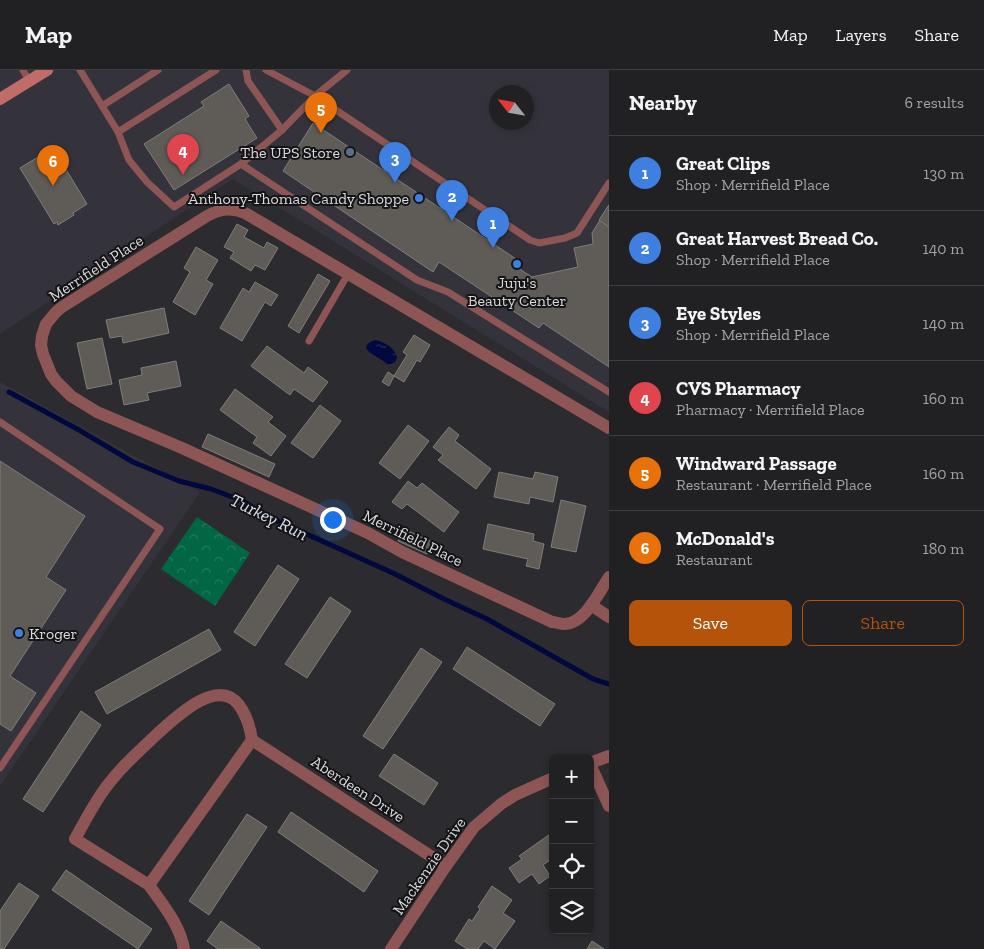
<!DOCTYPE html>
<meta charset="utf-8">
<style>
body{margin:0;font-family:"Zilla Slab",serif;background:#2d2d30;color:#f1f3f6}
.controls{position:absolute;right:15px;bottom:15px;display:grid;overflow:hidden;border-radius:8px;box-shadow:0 2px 8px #0003}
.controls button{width:45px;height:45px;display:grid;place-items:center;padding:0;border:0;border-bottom:1px solid #3e3e41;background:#212023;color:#f1f3f6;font:25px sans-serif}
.compass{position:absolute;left:489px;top:15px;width:45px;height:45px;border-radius:50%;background:#212023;box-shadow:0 2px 8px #0003;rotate:301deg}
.you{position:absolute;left:332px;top:449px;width:18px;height:18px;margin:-12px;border:4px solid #fff;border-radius:50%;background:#1a73e8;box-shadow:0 0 0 8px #1a73e833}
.badge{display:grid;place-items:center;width:32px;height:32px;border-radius:50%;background:#b45309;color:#fff;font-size:16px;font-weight:700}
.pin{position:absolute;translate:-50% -41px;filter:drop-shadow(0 1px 2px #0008)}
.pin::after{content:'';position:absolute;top:26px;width:18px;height:15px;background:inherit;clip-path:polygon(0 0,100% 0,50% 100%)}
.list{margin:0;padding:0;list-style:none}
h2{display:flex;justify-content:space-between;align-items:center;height:65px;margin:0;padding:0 20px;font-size:21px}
h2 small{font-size:16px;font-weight:400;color:#a2a3a6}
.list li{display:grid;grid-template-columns:32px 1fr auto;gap:15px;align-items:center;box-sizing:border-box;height:75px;padding:0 20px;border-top:1px solid #3e3e41}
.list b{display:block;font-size:19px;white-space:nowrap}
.list p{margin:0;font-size:16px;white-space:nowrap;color:#a2a3a6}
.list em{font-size:16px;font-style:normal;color:#a2a3a6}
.actions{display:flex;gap:10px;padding:15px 20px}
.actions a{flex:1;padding:11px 0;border:1px solid #b45309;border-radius:8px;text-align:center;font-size:18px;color:#b45309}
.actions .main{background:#b45309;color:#fff}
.icon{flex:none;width:28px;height:28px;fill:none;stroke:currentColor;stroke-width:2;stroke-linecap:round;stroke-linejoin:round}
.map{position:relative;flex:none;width:609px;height:879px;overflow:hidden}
header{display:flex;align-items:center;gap:30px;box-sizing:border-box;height:70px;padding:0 25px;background:#212023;border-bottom:1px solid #3e3e41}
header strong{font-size:24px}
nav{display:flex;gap:28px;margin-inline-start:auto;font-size:18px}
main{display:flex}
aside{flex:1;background:#212023}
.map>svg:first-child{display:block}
.built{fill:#34333c;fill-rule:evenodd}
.park{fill:url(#park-crowns)}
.water{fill:url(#water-ripples)}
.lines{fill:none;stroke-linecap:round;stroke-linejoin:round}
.stream{stroke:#00083d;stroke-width:5}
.building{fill:#5f5c58;stroke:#807d79}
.service{stroke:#8d5654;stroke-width:7}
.minor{stroke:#8d5654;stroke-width:12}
.tertiary{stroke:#8d5654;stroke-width:12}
.secondary{stroke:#c26c6a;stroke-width:12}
.service-dot{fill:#5c6f8a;stroke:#141416;stroke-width:2}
.shop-dot{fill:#3f7fe0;stroke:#141416;stroke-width:2}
.labels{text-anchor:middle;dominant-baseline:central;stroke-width:4;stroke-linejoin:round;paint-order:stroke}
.poi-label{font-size:16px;fill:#dbdadd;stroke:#141416;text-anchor:end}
.street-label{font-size:16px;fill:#dbdadd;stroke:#141416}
.water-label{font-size:18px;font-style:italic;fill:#d7e1f3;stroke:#141416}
</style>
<header>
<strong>Map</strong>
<nav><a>Map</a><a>Layers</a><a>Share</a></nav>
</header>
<main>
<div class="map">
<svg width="609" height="879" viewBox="0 0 609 879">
<defs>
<pattern id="park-crowns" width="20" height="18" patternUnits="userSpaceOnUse" patternTransform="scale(1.25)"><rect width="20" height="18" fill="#006643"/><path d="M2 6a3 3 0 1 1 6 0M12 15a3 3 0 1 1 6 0" fill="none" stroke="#257b5e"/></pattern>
<pattern id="water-ripples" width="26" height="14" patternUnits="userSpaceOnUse" patternTransform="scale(1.25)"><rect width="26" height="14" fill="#00083d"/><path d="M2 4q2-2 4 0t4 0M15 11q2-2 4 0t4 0" fill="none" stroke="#252b59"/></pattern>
</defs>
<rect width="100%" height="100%" fill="#2c2b2f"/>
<g class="built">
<path d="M0 0H609V342L233 109 3 262 0 265ZM497 22H526V52H497Z"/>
<path d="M0 312 200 422 0 716Z"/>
</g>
<path class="park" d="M197 447 250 483 215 536 161 499Z"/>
<path class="water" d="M375 270C383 271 395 278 397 287L395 292C392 293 391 295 387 294 387 294 381 289 380 289 373 284 356 277 375 270Z"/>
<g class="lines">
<path class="stream" d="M9 322 79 360 133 392 179 411 211 419 243 431 273 449 393 503 444 529 487 549 593 609 609 614"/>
</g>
<g class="building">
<path d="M229 14 249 46 245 49 257 68 174 120 144 74 204 36 201 32Z"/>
<path d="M313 53 522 193 518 198 532 207 578 197 574 178 593 174 592 163 609 135V297L543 253 539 258 439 192 433 202 283 101Z"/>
<path d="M53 78 87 134 73 143 74 145 58 155 57 152 54 154 20 98Z"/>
<path d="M609 135V157L599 150Z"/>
<path d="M237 154 248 160 244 167 264 178 267 172 278 178 265 200 255 195 251 201 230 188 234 182 224 177Z"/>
<path d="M196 177 218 190 206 210 213 214 195 245 173 232 190 202 184 198Z"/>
<path d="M318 204 330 211 299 263 288 256Z"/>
<path d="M255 212 278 225 271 236 265 232 242 271 220 258 243 218 249 222Z"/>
<path d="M164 238 169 263 123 273 122 266 110 268 106 250Z"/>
<path d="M414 265 430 275 420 292 417 290 404 312 394 306 407 285 403 282Z"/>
<path d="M102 268 112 314 87 319 77 273Z"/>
<path d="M267 276 304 303 308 297 328 312 313 332 294 319 290 325 251 296Z"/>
<path d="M176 291 181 316 147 323 149 330 124 335 119 310 142 305 141 298Z"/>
<path d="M388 302 394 306 389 316 382 312Z"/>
<path d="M235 319 273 347 268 352 286 366 271 386 253 373 257 367 220 340Z"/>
<path d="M320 335 341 351 313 388 291 373Z"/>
<path d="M408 355 429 371 400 409 379 393Z"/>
<path d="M449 357 459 365 455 371 491 399 476 419 438 390 443 385 433 377Z"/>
<path d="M208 364 275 394 269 407 202 377Z"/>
<path d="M0 391 85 446 46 507 66 520 10 606 36 623 11 661 0 654Z"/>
<path d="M499 402 533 409 535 402 558 407 553 432 530 427 529 434 494 427Z"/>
<path d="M408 411 417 418 422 413 459 442 444 462 407 434 402 439 392 432Z"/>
<path d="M561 430 586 436 576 482 551 477Z"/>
<path d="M488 454 534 464 533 471 544 474 539 499 526 496 528 489 483 479Z"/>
<path d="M404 459 432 472 427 484 398 471Z"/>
<path d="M278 495 299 509 255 576 234 562Z"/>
<path d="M330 527 351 541 307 608 285 594Z"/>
<path d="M209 559 221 580 107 644 95 622Z"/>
<path d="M467 577 555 634 540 656 453 599Z"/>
<path d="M421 578 442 592 383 679 363 666Z"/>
<path d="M81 641 101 655 43 742 23 729Z"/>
<path d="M394 684 438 713 424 735 379 706Z"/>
<path d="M291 742 378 801 364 822 278 762Z"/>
<path d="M247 744 267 757 209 845 189 831Z"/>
<path d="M553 762V788L543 795 550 806 539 814 532 804 519 813 509 798 522 789 519 786Z"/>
<path d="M66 800 152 859 138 879 52 820Z"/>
<path d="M19 813 39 826 4 879H0V841Z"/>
<path d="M492 816 512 830 503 843 515 851 495 879 484 871 478 879H467L455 871 469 849 472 851 480 839 478 837Z"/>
<path d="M221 851 261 879H218L207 871Z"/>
<path d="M592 871 604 879H587Z"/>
</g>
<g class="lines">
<g class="service">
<path d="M23 0 29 11"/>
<path d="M80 0 118 62 129 90 147 112 174 137 241 94 282 60 315 26 347 0"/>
<path d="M246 0 248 11 282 60"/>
<path d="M266 0 315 26 530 170 539 173 565 168 577 163 609 113"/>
<path d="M102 36 158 0"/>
<path d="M118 62 216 0"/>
<path d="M241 94 417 210 448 222 609 322"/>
<path d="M309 271 348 204"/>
<path d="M0 352 160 459 0 698"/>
</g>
<g class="minor">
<path d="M609 358 245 143C231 137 220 139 207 146L62 237 56 242 46 254 42 266 41 275 43 284 51 304 56 311 71 326 97 342 182 378 368 463 402 482 552 552C556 552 560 554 564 554 584 555 599 522 609 507"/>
<path d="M591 535 609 547"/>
<path d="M590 694 609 736"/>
<path d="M149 815 75 769C84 753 93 735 104 720 119 699 138 682 156 665 174 649 217 606 239 635 247 646 250 656 252 670"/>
<path d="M184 879C180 855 163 835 149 815L252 670 446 796"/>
</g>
<g class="tertiary">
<path d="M590 693 609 686"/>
<path d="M391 879 446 796 474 757 501 734 515 725 553 708"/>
</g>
<path class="secondary" d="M0 29 47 0"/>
</g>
<circle class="service-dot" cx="350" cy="82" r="5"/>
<g class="shop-dot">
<circle cx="419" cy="128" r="5"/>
<circle cx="517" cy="194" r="5"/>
<circle cx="19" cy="563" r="5"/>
</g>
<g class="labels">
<g class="poi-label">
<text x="340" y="82">The UPS Store</text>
<text x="409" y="128">Anthony-Thomas Candy Shoppe</text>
<text x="517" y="212" text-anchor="middle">Juju's<tspan x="517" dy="18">Beauty Center</tspan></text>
<text x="29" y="563" text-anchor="start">Kroger</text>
</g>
<g class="street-label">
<text transform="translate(96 198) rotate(-33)">Merrifield Place</text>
<text transform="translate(413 468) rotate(26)">Merrifield Place</text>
<text transform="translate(358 719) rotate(33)">Aberdeen Drive</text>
<text transform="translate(429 796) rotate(-55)">Mackenzie Drive</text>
</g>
<g class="water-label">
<text transform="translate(269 447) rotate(26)">Turkey Run</text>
</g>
</g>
</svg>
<div class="controls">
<button>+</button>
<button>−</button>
<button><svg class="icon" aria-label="locate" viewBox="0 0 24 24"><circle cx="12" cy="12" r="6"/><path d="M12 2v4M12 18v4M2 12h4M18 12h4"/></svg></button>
<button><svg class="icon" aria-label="layers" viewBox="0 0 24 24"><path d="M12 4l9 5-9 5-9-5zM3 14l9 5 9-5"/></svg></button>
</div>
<svg class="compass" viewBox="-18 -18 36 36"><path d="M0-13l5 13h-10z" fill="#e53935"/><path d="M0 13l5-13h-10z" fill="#a2a3a6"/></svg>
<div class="you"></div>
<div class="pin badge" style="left:493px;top:178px;background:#3f7fe0">1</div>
<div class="pin badge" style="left:452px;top:151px;background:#3f7fe0">2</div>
<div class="pin badge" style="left:395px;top:113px;background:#3f7fe0">3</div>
<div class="pin badge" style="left:183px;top:105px;background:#e0444e">4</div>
<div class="pin badge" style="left:321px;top:63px;background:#e8710a">5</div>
<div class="pin badge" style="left:53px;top:116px;background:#e8710a">6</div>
</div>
<aside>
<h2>Nearby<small>6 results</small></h2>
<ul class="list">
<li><span class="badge" style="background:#3f7fe0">1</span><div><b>Great Clips</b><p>Shop · Merrifield Place</p></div><em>130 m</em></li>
<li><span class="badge" style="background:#3f7fe0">2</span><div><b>Great Harvest Bread Co.</b><p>Shop · Merrifield Place</p></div><em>140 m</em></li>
<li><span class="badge" style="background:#3f7fe0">3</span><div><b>Eye Styles</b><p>Shop · Merrifield Place</p></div><em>140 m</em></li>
<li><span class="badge" style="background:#e0444e">4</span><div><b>CVS Pharmacy</b><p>Pharmacy · Merrifield Place</p></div><em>160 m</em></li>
<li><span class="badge" style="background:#e8710a">5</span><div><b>Windward Passage</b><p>Restaurant · Merrifield Place</p></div><em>160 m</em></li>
<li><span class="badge" style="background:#e8710a">6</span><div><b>McDonald's</b><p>Restaurant</p></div><em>180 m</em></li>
</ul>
<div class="actions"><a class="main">Save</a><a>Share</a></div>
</aside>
</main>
